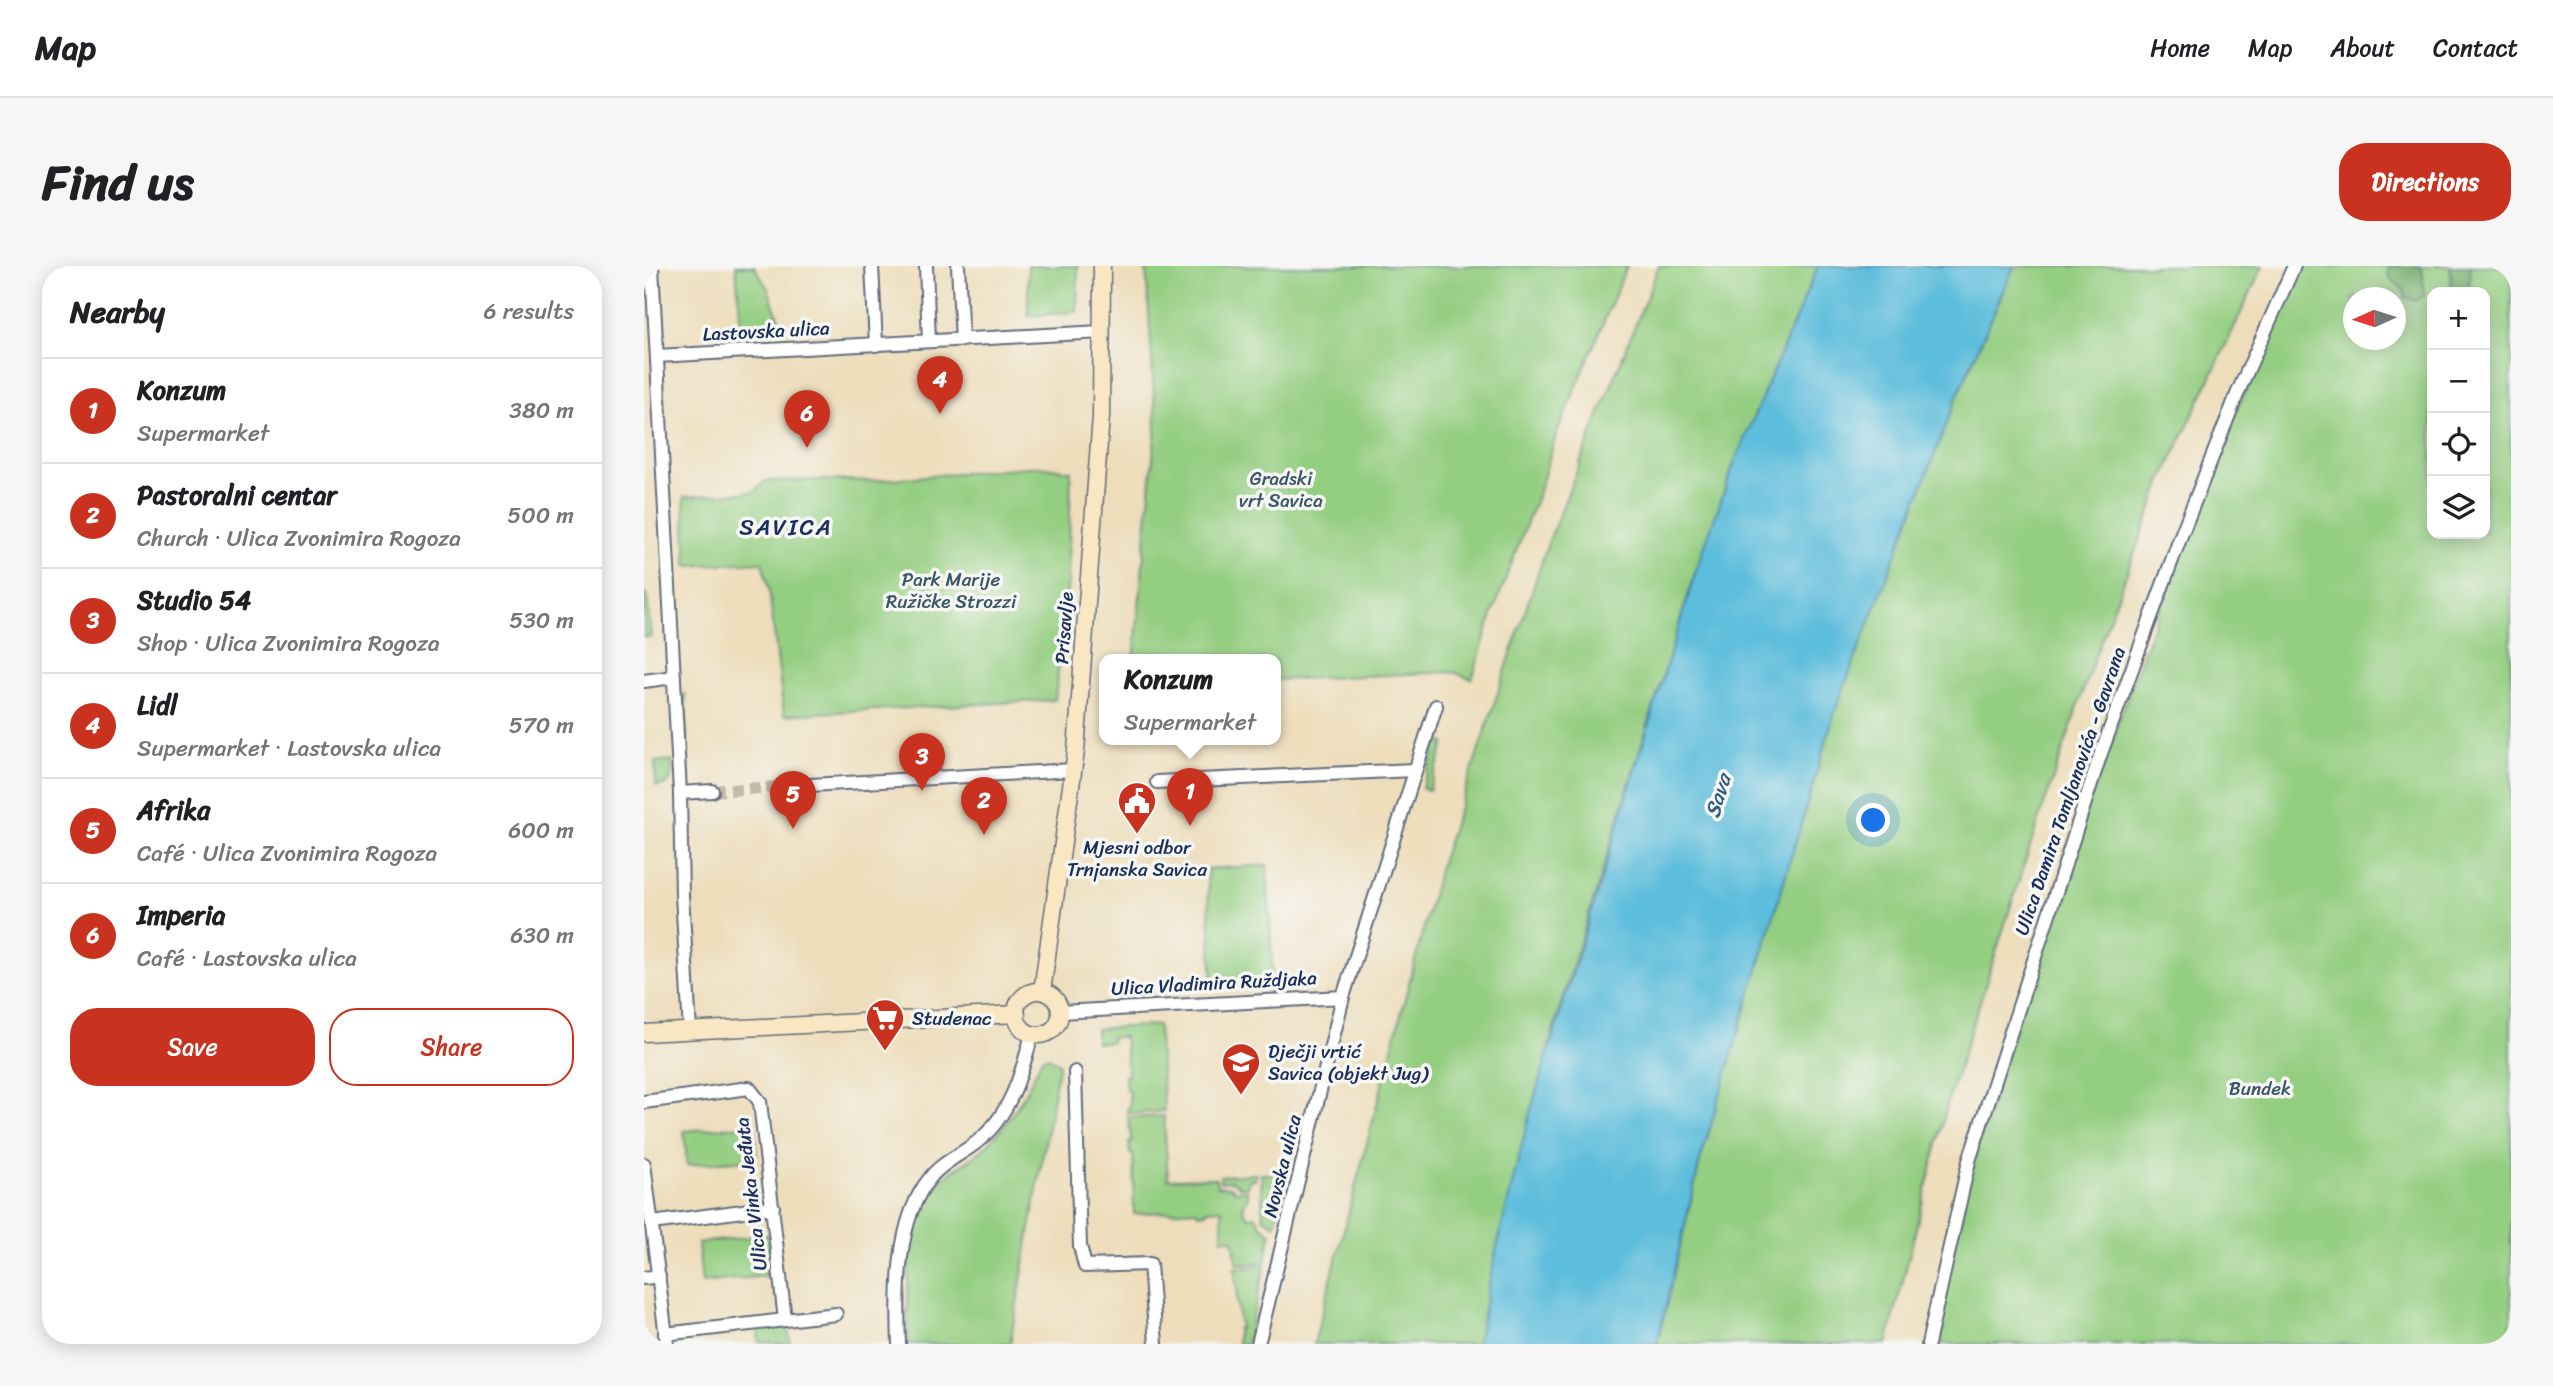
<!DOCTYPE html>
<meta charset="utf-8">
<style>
body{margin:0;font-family:Sriracha,sans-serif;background:#f6f6f6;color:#202124}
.controls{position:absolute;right:21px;top:21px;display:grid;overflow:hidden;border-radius:14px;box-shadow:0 4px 18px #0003}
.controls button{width:63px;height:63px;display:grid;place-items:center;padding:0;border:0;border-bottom:2px solid #e0e0e0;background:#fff;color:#202124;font:35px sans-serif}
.compass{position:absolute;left:1699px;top:21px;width:63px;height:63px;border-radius:50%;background:#fff;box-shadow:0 4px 18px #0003;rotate:267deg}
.you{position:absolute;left:1230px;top:555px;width:24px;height:24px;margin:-18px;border:5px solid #fff;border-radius:50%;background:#1a73e8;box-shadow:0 0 0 10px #1a73e833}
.badge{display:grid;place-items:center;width:46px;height:46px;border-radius:50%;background:#c8321e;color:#fff;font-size:23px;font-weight:700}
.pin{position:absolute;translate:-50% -58px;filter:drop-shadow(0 2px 4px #0008)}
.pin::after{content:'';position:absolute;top:37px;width:24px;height:21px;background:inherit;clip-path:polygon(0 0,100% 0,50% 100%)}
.popup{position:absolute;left:455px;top:388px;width:182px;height:91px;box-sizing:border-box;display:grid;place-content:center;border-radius:14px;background:#fff;filter:drop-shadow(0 2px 5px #0005);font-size:23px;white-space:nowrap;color:#757577}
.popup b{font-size:26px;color:#202124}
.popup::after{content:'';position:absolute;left:50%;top:100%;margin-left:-14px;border:14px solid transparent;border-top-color:#fff}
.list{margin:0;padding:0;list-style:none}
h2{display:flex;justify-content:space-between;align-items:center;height:91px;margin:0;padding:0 28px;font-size:30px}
h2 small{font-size:23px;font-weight:400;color:#757577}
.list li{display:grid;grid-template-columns:46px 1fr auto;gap:21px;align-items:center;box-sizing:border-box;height:105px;padding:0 28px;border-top:2px solid #e0e0e0}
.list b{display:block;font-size:26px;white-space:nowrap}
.list p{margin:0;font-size:23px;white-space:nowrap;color:#757577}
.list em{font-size:23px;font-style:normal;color:#757577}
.actions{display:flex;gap:14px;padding:21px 28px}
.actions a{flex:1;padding:16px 0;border:2px solid #c8321e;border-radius:28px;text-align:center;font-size:24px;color:#c8321e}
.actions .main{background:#c8321e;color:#fff}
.icon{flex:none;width:38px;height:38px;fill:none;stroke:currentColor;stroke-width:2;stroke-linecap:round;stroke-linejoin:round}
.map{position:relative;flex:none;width:1867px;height:1078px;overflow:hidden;border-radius:28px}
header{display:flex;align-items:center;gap:42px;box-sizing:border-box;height:98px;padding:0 35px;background:#fff;border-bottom:2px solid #e0e0e0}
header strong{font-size:33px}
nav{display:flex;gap:38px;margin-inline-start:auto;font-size:24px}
.intro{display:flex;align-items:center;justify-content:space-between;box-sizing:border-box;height:168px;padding:0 42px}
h1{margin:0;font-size:49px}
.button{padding:18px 32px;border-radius:28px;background:#c8321e;color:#fff;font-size:24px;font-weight:700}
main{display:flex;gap:42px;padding:0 42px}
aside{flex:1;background:#fff;border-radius:28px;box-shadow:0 4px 18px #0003}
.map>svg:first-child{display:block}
.green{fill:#94ce81;stroke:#587e70;stroke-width:2;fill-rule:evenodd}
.forest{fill:#77b16f;stroke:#497066;stroke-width:2}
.water{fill:#5dbddc;stroke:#3c769d;stroke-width:2}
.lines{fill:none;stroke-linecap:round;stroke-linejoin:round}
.street-tunnel{stroke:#c3baa8;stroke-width:12;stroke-dasharray:12 6;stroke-linecap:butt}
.street-casing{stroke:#646c7e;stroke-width:16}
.secondary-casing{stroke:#646c7e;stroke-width:19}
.street{stroke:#fff;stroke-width:12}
.secondary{stroke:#f9e7c3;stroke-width:16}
.labels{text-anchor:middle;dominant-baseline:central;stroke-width:7;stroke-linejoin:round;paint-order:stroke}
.street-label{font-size:19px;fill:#1b2f5e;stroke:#f6f6f2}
.park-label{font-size:19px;fill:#395767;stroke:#f6f6f2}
.poi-label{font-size:19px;fill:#1b2f5e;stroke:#f6f6f2;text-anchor:start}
.water-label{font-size:21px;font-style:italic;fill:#2f5a84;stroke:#f6f6f2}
.quarter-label{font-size:23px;letter-spacing:2px;fill:#1b2f5e;stroke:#f6f6f2}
</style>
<header>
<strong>Map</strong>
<nav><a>Home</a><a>Map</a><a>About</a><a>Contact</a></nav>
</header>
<div class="intro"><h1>Find us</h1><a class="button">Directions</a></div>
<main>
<aside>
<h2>Nearby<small>6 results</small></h2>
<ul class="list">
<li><span class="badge">1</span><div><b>Konzum</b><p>Supermarket</p></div><em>380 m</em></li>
<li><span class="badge">2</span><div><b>Pastoralni centar</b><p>Church · Ulica Zvonimira Rogoza</p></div><em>500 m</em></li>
<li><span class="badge">3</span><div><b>Studio 54</b><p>Shop · Ulica Zvonimira Rogoza</p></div><em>530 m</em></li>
<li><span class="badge">4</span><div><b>Lidl</b><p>Supermarket · Lastovska ulica</p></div><em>570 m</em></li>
<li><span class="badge">5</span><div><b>Afrika</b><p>Café · Ulica Zvonimira Rogoza</p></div><em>600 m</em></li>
<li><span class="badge">6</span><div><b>Imperia</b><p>Café · Lastovska ulica</p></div><em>630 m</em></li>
</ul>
<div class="actions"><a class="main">Save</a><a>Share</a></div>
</aside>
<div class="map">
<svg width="1867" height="1078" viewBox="0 0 1867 1078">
<rect width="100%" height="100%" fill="#f6f6f2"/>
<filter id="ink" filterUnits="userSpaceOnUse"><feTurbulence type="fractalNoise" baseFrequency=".0143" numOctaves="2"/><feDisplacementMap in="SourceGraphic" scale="14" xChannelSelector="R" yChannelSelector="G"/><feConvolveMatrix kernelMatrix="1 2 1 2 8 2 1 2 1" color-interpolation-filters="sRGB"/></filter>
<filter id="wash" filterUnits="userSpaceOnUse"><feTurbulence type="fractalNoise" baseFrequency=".00686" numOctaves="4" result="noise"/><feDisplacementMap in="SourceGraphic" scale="28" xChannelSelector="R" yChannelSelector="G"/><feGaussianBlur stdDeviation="1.57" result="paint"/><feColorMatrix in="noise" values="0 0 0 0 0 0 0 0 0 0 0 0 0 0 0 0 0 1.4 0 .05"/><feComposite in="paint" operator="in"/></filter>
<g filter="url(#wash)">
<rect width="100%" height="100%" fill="#edddba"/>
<g class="green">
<path d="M92 0H110L124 23 138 62 97 64Z"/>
<path d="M384 0H434L433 46 384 50Z"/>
<path d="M502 0H983L913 167 896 222 848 349 828 413 809 406 632 414V394H490L512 160Z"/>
<path d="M1015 0H1174L1091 195 1052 304 912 754 853 980 833 1078H670L796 600 904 277Z"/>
<path d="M1370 0H1619L1520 210 1451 390 1388 574 1304 835 1243 1078H1013L1056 895 1191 445 1312 133Z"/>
<path d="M1654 0H1867V1078H1287L1324 911 1424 594 1543 268 1575 186ZM1788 26H1841V268H1788ZM1710 32H1752V74H1710Z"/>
<path d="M395 200 427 205 424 315 411 434 140 449 125 323 118 296 43 300 40 231 109 226 121 215 204 214 227 215Z"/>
<path d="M0 328H3L7 371H0Z"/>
<path d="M38 428H41L44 511 43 508Z"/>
<path d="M794 474 801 477 785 524 778 522Z"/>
<path d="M28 494V509L24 518 12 520 11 496Z"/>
<path d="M623 599 629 718 569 721 563 603Z"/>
<path d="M514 759 520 845 483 848V843L486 842 485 824H482L481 810H484L480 771H467V776L452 777V763Z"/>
<path d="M405 791 415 797 366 1078H264C264 1032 259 966 286 926 297 910 317 901 332 889 362 865 383 827 398 792Z"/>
<path d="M520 850 524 913 572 912 573 920 588 921 591 925 603 924 604 932 599 941 601 947 605 951 612 950 617 960 627 967 621 997 593 998 589 973H578V943L563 944V946L554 947 553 944 490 948 489 888H486L485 876H488L484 852Z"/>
<path d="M110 859 113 893 43 899 40 865Z"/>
<path d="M612 908V913L605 914 603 921H596L589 915 576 916V910Z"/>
<path d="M617 908H642L631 959 619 952Z"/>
<path d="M126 969 130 1009 58 1017 54 977Z"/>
<path d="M621 1000 602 1078H594L593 1063 596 1062 592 1030 594 1029 590 1002Z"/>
<path d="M143 1059 147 1078 115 1076 114 1062Z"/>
</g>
<g class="forest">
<path d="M1745 0H1776L1779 8 1780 30 1771 35 1762 31 1759 23 1744 10Z"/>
<path d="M1806 0H1827L1826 15 1820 26H1808Z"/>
</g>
<path class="water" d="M1174 0H1370L1312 133 1191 445 1056 895 1013 1078H833L853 980 886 846 1052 304 1091 195Z"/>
</g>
<g filter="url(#ink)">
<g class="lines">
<path class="street-tunnel" d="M68 525 149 520"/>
<g class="street-casing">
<g id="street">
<path d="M8 0 36 527 38 629 46 765"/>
<path d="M228 0 232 79"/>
<path d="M282 0 285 75"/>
<path d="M314 0 318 74"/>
<path d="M13 90 458 66"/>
<path d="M0 415 30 411"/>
<path d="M513 516 770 504"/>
<path d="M149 520 429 504"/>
<path d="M36 527 68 525"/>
<path d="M416 746 699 731"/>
<path d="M431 806 436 980 441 1000 506 998 512 1078"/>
<path d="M0 836 105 822 116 836 141 1054"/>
<path d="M0 898 23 1078"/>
<path d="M8 957 129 941"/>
<path d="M0 1012 15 1010"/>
<path d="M21 1068 192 1048"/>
<path d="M255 1078C253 1027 252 953 286 912 297 897 318 888 333 876 366 850 378 807 388 768"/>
<path d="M614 1078 699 731 792 440"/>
<path d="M1284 1078 1325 895 1456 490 1538 267 1594 126 1650 0"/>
</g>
</g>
<g class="secondary-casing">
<g id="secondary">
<path d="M398 725 432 485 457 150 458 0"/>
<circle cx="394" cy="747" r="22"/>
<path d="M0 767 373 748"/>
</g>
</g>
<use href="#street" class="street"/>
<use href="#secondary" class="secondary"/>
</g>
</g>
<defs>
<g id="civic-pin" transform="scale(2.0125)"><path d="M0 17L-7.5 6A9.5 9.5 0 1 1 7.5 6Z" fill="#c8321e" stroke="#f6f6f2"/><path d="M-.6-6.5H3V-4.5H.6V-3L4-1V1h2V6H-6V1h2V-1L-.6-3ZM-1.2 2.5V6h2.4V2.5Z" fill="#fff"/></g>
<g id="supermarket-pin" transform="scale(2.0125)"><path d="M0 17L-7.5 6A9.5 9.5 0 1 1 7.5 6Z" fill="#c8321e" stroke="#f6f6f2"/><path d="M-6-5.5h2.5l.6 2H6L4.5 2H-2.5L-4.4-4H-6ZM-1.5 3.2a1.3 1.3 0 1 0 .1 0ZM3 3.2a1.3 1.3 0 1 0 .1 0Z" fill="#fff"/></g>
<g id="school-pin" transform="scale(2.0125)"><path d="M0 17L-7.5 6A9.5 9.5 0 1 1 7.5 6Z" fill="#c8321e" stroke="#f6f6f2"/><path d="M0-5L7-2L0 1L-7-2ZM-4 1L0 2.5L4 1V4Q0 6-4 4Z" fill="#fff"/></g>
</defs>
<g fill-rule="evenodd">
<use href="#civic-pin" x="493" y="535"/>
<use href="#supermarket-pin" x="241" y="752"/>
<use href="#school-pin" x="597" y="796"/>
</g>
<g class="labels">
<g class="street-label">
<text transform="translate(122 65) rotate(-3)">Lastovska ulica</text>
<text transform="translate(420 362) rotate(-86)">Prisavlje</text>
<text transform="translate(1426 525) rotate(-71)">Ulica Damira Tomljanovića - Gavrana</text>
<text transform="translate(570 717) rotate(-3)">Ulica Vladimira Ruždjaka</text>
<text transform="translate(638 900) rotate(-76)">Novska ulica</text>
<text transform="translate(107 928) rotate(-97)">Ulica Vinka Jeđuta</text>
</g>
<g class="park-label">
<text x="637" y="212">Gradski<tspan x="637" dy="22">vrt Savica</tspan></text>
<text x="307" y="313">Park Marije<tspan x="307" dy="22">Ružičke Strozzi</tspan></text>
<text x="1616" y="822">Bundek</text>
</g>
<g class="poi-label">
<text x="493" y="581" text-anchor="middle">Mjesni odbor<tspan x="493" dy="22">Trnjanska Savica</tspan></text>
<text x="268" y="752">Studenac</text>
<text x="624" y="785">Dječji vrtić<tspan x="624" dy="22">Savica (objekt Jug)</tspan></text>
</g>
<g class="water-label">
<text transform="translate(1074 530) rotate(-73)">Sava</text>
</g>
<g class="quarter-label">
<text x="142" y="261">SAVICA</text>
</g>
</g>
</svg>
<div class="controls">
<button>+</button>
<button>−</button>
<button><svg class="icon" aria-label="locate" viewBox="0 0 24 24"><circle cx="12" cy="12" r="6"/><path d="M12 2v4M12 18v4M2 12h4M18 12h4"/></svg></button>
<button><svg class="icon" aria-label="layers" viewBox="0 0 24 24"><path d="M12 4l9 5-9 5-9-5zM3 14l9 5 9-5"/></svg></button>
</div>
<svg class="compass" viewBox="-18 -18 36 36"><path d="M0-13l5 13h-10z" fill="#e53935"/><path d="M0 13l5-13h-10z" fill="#757577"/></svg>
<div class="you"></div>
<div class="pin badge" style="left:546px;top:560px">1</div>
<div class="popup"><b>Konzum</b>Supermarket</div>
<div class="pin badge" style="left:340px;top:569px">2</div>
<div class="pin badge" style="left:278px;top:525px">3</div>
<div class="pin badge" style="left:296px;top:148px">4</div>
<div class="pin badge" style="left:149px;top:563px">5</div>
<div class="pin badge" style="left:163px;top:182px">6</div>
</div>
</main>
